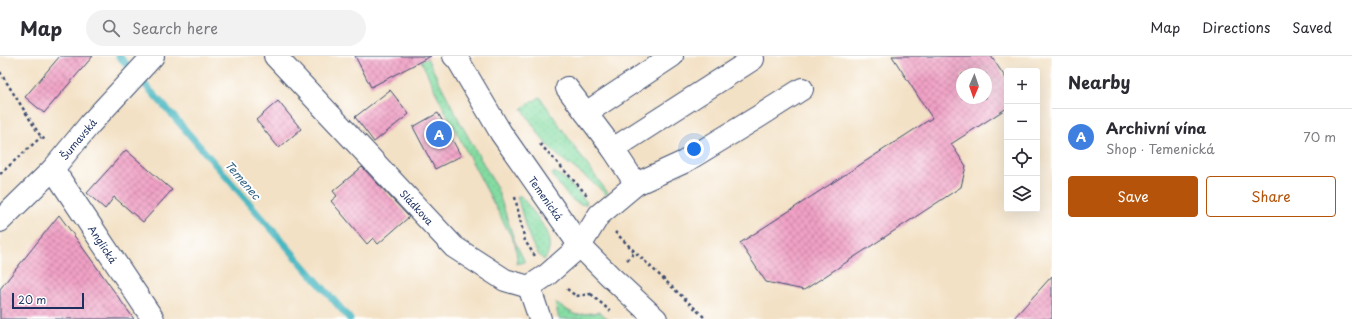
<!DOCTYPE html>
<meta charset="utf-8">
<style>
body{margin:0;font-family:"Playpen Sans",sans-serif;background:#f2f2f3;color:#2b2b33}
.controls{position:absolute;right:12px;top:12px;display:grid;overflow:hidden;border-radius:4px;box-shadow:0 4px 16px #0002}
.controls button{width:36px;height:36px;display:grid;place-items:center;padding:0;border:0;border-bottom:1px solid #e1e1e2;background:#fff;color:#2b2b33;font:20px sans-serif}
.compass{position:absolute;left:956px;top:12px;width:36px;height:36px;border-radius:50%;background:#fff;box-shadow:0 4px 16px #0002;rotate:182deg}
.scale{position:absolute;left:12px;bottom:10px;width:72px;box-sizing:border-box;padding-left:4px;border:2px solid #1b2f5e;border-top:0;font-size:11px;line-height:14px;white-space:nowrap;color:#1b2f5e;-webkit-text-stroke:3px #fff;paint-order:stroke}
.you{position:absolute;left:694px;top:93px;width:14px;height:14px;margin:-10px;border:3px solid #fff;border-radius:50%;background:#1a73e8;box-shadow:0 0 0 6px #1a73e833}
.badge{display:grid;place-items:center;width:26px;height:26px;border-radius:50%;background:#b45309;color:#fff;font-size:13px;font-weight:700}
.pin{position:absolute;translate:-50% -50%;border:2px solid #fff;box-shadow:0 1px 4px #0006}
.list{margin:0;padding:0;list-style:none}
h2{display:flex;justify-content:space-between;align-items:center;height:52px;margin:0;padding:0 16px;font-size:17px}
h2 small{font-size:13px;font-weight:400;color:#7c7c81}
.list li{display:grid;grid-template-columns:26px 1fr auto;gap:12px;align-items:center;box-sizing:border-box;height:56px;padding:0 16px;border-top:1px solid #e1e1e2}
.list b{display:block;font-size:15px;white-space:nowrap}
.list p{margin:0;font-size:13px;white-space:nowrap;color:#7c7c81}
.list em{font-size:13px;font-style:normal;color:#7c7c81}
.actions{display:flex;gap:8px;padding:12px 16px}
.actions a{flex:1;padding:9px 0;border:1px solid #b45309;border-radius:4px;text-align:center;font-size:14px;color:#b45309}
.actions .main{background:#b45309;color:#fff}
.icon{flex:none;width:22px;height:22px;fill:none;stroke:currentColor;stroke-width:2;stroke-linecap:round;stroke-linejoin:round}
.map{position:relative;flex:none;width:1052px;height:263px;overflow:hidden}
header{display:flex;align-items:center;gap:24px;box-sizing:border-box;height:56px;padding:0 20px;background:#fff;border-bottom:1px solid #e1e1e2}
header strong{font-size:19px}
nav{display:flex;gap:22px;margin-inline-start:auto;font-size:14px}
.search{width:280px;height:36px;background:#f2f2f3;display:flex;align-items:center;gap:10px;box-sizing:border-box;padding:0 14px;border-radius:22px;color:#7c7c81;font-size:15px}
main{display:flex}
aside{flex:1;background:#fff}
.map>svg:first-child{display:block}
.grass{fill:url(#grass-dots);stroke:#508680}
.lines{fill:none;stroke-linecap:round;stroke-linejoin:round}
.stream{stroke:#49b7c1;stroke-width:7}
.building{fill:url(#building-cross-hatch);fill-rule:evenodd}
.minor-casing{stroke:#3b4a6d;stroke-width:24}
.path{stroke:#3b4a6d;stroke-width:2.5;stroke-dasharray:3 3;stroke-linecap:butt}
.minor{stroke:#fff;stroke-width:22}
.labels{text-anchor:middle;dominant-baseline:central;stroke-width:4;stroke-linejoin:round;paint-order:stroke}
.street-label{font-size:10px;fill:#1b2f5e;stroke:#fff}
.water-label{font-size:11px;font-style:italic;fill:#2b5f81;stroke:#fff}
</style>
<header>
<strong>Map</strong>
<div class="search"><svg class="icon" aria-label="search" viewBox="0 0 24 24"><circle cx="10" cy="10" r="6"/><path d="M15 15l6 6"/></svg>Search here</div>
<nav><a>Map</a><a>Directions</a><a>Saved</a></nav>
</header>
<main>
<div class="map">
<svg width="1052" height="263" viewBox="0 0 1052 263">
<defs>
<pattern id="grass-dots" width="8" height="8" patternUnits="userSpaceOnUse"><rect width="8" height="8" fill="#84dca1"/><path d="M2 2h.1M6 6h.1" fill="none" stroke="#71bd8d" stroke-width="1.8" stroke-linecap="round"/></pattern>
<pattern id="building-cross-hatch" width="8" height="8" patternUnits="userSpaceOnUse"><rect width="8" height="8" fill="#f1a1c5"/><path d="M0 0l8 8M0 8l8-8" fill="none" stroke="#c284a3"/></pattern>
</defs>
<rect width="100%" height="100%" fill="#fff"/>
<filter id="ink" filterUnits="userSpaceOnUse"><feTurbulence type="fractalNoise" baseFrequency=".025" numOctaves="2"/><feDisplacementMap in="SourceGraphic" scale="8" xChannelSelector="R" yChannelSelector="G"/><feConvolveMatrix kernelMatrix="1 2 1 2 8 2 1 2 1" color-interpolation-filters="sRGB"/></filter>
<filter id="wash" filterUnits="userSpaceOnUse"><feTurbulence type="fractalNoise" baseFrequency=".012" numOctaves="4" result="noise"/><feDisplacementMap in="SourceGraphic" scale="16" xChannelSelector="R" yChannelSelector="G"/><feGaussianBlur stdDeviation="0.9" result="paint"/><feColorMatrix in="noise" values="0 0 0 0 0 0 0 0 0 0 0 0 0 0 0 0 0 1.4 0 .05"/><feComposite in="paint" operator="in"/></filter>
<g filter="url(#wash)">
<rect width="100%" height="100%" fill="#f3e1c5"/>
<g class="grass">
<path d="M419 0H426L461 68 497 132 515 186 525 206 516 208 517 202 515 188 439 43Z"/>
<path d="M540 41 585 106 608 137 606 139 596 129 556 98 542 83 522 52Z"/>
<path d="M554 116 565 123 587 146 586 148C573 152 559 128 552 119Z"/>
<path d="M518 140H521C533 156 561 184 544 204 529 193 523 158 517 141Z"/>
<path d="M555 247 576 259 600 256 608 263H559Z"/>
</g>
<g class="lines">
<path class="stream" d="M119 0 168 54 350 263"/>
</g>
<g id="blocks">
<g class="building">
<path d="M60 0H93L44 57 25 41Z"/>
<path d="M355 0H431L371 31Z"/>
<path d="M892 0H991L1007 24V52L951 88 966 110 961 131 804 234 766 226 740 187 932 62ZM962 18H986V42H962Z"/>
<path d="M390 34 409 58 374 86 355 61Z"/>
<path d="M278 45 301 73 279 92 256 64Z"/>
<path d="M438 57 461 100 435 113 413 71Z"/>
<path d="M126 94 172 134 143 166 114 141 105 153 87 137Z"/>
<path d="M362 111 409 161 378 188 373 182 367 188 331 145 337 140 333 135Z"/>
<path d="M59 159 70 174 134 263H0V233Z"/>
<path d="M1052 220V263H1013Z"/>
</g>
</g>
</g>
<g filter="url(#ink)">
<use href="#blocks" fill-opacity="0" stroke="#3b4a6d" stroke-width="1"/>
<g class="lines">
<g class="minor-casing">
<g id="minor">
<path d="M275 0 454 191 505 224 529 231 547 219 580 190 599 159 636 128 684 106 758 61 802 33"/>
<path d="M454 0 458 4 501 77 580 190 610 220 656 263"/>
<path d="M567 32 613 93 636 128"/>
<path d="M586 57 672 0"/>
<path d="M613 93 753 3"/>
<path d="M53 113 153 263"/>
<path d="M0 165 53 113 90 68 153 0"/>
<path d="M529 231 540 263"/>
</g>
</g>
<g class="path">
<path d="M0 16 41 81 47 85"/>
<path d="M540 88 587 139"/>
<path d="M0 118 41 81"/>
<path d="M515 141 525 185 535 200"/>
<path d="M615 176 635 196 706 263"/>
<path d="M627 204 635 196"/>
<path d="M567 233 576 240 591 238 593 237"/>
<path d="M591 238 610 255"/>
</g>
<use href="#minor" class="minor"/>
</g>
</g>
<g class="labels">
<g class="street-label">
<text transform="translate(78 83) rotate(-50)">Šumavská</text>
<text transform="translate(546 142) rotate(55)">Temenická</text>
<text transform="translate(417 151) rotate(47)">Sládkova</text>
<text transform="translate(103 188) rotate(57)">Anglická</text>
</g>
<g class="water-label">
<text transform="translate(243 124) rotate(49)">Temenec</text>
</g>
</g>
</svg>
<div class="controls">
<button>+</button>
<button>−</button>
<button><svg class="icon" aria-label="locate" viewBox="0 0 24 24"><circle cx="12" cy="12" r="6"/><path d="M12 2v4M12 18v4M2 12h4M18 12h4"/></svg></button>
<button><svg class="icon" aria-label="layers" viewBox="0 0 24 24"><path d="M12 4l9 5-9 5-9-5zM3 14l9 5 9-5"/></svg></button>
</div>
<svg class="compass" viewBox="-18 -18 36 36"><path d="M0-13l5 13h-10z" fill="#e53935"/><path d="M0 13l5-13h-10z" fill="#7c7c81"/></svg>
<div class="scale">20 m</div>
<div class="you"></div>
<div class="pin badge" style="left:439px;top:78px;background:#3f7fe0">A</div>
</div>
<aside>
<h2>Nearby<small></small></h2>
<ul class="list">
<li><span class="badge" style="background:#3f7fe0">A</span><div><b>Archivní vína</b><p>Shop · Temenická</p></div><em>70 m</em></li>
</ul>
<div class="actions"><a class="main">Save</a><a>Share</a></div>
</aside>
</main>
